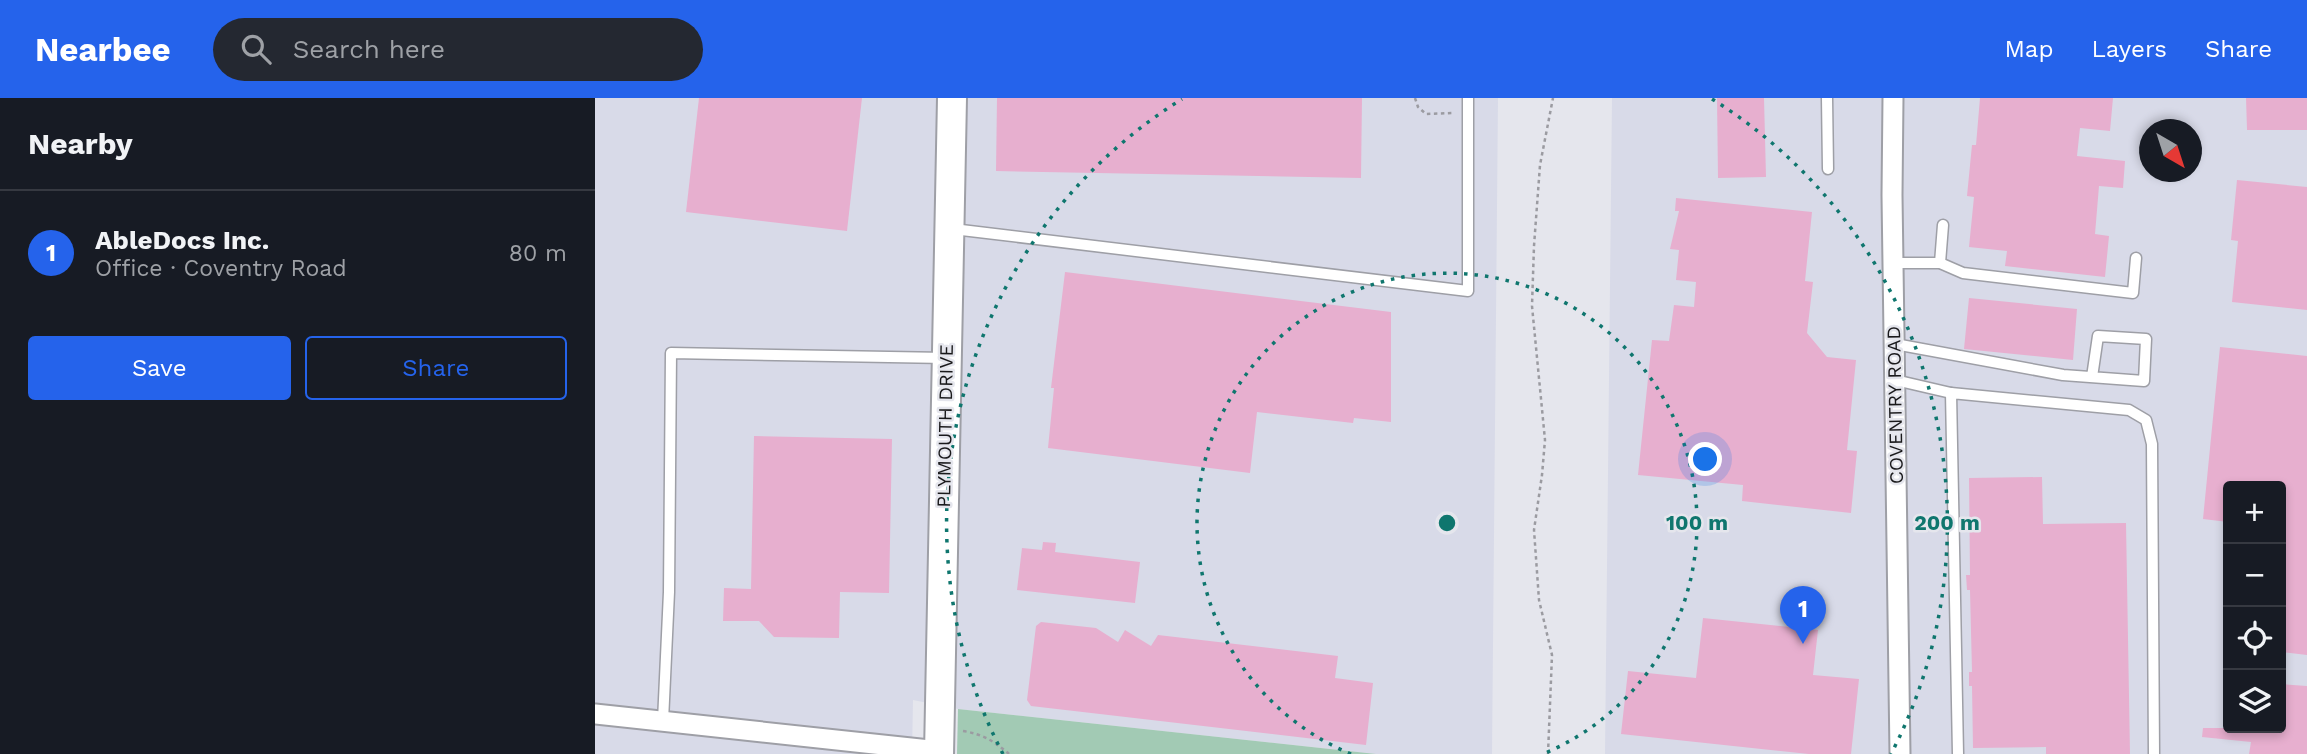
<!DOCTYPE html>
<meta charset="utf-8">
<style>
body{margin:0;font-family:"Work Sans",sans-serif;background:#242831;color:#f1f3f6}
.controls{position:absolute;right:21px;bottom:21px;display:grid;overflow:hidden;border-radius:7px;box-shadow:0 4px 10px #0003}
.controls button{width:63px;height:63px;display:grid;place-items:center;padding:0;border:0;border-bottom:2px solid #363941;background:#171b24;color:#f1f3f6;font:35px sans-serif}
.compass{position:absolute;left:1544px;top:21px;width:63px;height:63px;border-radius:50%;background:#171b24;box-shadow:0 4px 10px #0003;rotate:141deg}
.you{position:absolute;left:1111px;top:362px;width:24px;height:24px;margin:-18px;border:5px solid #fff;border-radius:50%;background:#1a73e8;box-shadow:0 0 0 10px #1a73e833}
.badge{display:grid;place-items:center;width:46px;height:46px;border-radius:50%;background:#2563eb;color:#fff;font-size:23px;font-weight:700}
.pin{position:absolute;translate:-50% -58px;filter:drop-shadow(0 2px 4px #0008)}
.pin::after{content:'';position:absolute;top:37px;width:24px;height:21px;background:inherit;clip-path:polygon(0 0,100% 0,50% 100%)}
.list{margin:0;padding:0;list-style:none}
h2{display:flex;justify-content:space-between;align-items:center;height:91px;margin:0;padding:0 28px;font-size:30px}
h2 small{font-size:23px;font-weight:400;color:#9ea1a6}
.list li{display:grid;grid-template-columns:46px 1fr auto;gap:21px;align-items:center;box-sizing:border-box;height:126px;padding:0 28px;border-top:2px solid #363941}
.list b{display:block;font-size:26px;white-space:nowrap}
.list p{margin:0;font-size:23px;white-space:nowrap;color:#9ea1a6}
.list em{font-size:23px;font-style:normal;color:#9ea1a6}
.actions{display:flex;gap:14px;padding:21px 28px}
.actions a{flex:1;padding:16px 0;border:2px solid #2563eb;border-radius:7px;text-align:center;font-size:24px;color:#2563eb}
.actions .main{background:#2563eb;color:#fff}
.icon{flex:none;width:38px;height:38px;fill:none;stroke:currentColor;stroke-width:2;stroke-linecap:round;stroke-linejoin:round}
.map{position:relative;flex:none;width:1712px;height:656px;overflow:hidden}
header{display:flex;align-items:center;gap:42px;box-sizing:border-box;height:98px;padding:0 35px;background:#2563eb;color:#fff}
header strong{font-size:33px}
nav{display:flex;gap:38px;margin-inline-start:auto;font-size:24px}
.search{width:490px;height:63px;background:#242831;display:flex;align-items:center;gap:18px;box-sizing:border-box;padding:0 24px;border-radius:38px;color:#9ea1a6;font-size:26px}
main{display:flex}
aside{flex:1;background:#171b24}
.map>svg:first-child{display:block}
.built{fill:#d8dae8;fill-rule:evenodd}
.green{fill:#a2cab4}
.building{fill:#e7afcf}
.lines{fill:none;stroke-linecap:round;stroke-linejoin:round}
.lane-casing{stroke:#9e9fa6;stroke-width:13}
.street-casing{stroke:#9e9fa6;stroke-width:23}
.secondary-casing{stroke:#9e9fa6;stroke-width:32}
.path{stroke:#9b9ba1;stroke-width:2.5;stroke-dasharray:3.5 3.5;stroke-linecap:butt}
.lane{stroke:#fff;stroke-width:10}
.street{stroke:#fff;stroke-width:19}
.secondary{stroke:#fff;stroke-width:28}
.ring{fill:none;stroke:#0f766e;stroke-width:3.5;stroke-dasharray:3.5 7}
.labels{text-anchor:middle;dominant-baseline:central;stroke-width:5;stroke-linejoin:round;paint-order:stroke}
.street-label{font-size:19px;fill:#1a1a1c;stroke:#e5e6ed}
.centre{fill:#0f766e;stroke:#e5e6ed;stroke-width:3.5}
.ring-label{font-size:21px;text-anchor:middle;font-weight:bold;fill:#0f766e;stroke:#e5e6ed;stroke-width:5;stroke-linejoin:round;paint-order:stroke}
</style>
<header>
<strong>Nearbee</strong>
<div class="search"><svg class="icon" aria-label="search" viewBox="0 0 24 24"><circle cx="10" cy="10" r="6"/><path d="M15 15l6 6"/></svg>Search here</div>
<nav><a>Map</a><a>Layers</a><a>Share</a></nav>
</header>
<main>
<aside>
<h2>Nearby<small></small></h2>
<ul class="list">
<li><span class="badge">1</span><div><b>AbleDocs Inc.</b><p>Office · Coventry Road</p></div><em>80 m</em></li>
</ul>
<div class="actions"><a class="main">Save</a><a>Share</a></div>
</aside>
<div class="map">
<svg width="1712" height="656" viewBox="0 0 1712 656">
<rect width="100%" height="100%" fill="#e5e6ed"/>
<g class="built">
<path d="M0 0H903L897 656H781L363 611 318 602 317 656H0Z"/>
<path d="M1017 0H1712V656H1010ZM1554 32H1596V74H1554ZM1633 388H1686V630H1633Z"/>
</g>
<path class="green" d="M363 611 781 656H362Z"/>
<g class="building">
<path d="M104 0H267L252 133 91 114Z"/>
<path d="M402 0H767L766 80 401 73Z"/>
<path d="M1122 0H1169L1171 79 1123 80Z"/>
<path d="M1385 0H1518L1515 33 1485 30 1482 58 1530 63 1528 90 1504 88 1500 136 1514 138 1510 179 1410 168 1412 153 1374 149 1379 99 1372 98 1377 47H1381Z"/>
<path d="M1651 0H1712V32H1652Z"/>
<path d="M1642 82 1712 89V212L1637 204 1643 143 1636 142Z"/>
<path d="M1081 100 1217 114 1210 183 1218 184 1212 235 1232 259 1261 262 1252 352 1262 353 1256 415 1147 403 1148 387 1043 377 1057 242 1074 243 1079 207 1099 209 1101 184 1081 182 1084 152 1075 151 1084 113H1080Z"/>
<path d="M470 174 796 214V324L759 320 758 325 662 314 655 375 453 350 459 290H456Z"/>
<path d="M1374 200 1482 211 1478 262 1369 251Z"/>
<path d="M1625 249 1712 258V557L1686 554V388H1633V424L1608 421Z"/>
<path d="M159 338 297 341 294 495 245 494 244 540 179 539 164 523H128L129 490 156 491Z"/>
<path d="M1447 379 1448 426 1531 425 1535 656H1451V649L1378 650 1377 588H1374V574H1377L1375 492H1372L1371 477H1375L1374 380Z"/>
<path d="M448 444 461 445 460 454 545 464 540 505 422 492 427 450 447 452Z"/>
<path d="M1108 520 1223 532 1218 577 1264 581 1256 656H1214L1026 636 1033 573 1101 580Z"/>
<path d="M446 524 501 530 523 544 530 532 556 548 563 537 743 558 740 580 778 585 771 647 436 608 432 602 441 528Z"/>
<path d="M1686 586 1712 588V656H1654L1656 644 1607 639 1608 630H1686Z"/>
</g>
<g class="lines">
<g class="lane-casing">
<g id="lane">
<path d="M1232 0 1233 71"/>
<path d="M358 131 873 193V0"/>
<path d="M1298 165H1345L1368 175 1538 195 1541 160"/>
<path d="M1345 165 1348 127"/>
<path d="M1300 246 1468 277 1549 283 1551 241 1503 238 1497 279"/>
<path d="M1300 282 1356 295"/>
<path d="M68 623 74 494 76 255 351 260"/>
<path d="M1363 656 1356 295 1534 312 1551 322 1557 346 1559 656"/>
</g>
</g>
<g class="street-casing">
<g id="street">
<path d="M1298 0 1297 97 1305 656"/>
<path d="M0 616 344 653"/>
</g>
</g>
<g class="secondary-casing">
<path id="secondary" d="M344 656 357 0"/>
</g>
<g class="path">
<path d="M820 0 823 9 831 16 859 15"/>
<path d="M368 633C387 636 399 643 414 656"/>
<path d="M953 656 957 557 944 502 939 432 947 377 950 342 937 208 939 148 945 67 958 0"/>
</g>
<use href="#lane" class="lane"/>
<use href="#street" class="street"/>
<use href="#secondary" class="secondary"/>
</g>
<g class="ring">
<path d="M756 656A250 250 0 1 1 948 656"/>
<path d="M408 656A500 500 0 0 1 587 1M1117 1A500 500 0 0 1 1296 656"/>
</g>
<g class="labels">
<g class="street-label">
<text transform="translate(1300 307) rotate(-91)">COVENTRY ROAD</text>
<text transform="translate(350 328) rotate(-89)">PLYMOUTH DRIVE</text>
</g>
</g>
<circle cx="852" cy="425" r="10" class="centre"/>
<g class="ring-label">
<text x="1102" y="432">100 m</text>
<text x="1352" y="432">200 m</text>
</g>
</svg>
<div class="controls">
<button>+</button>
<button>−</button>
<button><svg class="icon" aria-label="locate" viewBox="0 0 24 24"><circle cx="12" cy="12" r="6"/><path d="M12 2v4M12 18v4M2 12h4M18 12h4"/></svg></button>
<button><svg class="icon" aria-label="layers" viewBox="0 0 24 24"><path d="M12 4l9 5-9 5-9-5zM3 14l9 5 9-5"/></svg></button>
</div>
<svg class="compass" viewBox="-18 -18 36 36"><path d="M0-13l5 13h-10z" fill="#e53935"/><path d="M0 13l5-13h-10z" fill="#9ea1a6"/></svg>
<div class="you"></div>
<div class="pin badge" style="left:1208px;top:546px">1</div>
</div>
</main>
